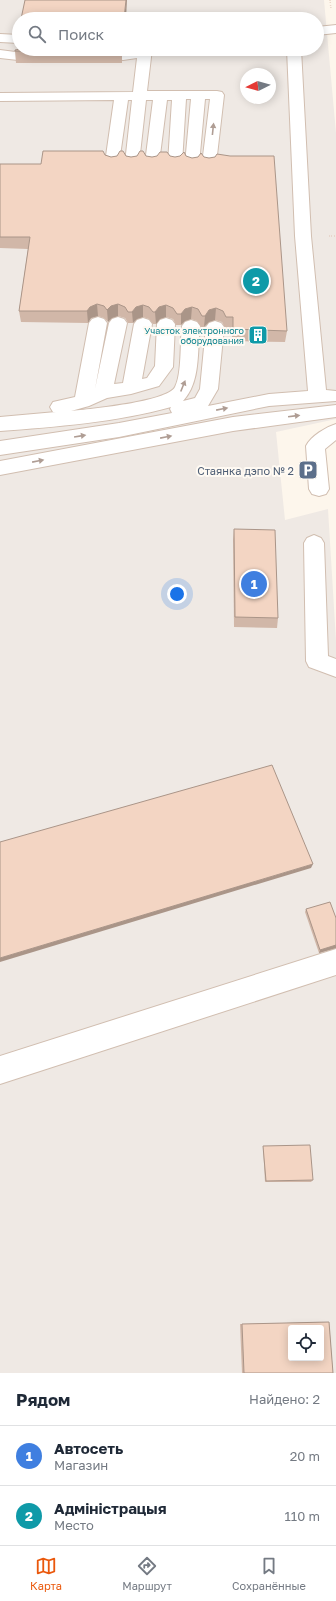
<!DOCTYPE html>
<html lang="ru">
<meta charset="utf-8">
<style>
body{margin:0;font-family:"Golos Text",sans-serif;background:#f2f2f3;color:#1f2937}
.controls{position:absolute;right:12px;bottom:12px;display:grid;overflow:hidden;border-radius:4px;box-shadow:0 2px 10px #0003}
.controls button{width:36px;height:36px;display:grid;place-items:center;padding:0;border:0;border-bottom:1px solid #e0e1e3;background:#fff;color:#1f2937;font:20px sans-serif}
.compass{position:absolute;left:240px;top:68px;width:36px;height:36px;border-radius:50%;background:#fff;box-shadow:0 2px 10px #0003;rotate:264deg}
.you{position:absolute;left:177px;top:594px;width:14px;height:14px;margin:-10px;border:3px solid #fff;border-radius:50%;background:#1a73e8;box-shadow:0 0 0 6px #1a73e833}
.badge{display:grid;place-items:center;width:26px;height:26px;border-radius:50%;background:#ea580c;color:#fff;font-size:13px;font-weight:700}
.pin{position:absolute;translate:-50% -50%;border:2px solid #fff;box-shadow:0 1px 4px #0006}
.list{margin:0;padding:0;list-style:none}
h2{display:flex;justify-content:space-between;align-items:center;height:52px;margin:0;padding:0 16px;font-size:17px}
h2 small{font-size:13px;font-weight:400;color:#747a83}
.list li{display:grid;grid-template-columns:26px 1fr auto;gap:12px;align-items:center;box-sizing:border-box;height:60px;padding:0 16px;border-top:1px solid #e0e1e3}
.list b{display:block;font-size:15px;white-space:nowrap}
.list p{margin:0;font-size:13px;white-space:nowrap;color:#747a83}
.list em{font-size:13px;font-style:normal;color:#747a83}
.icon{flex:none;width:22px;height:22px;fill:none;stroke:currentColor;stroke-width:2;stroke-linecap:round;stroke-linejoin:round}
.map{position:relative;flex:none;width:336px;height:1373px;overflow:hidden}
.search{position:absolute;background:#fff;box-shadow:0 2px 10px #0003;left:12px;right:12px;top:12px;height:44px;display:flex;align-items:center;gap:10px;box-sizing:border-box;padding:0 14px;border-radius:22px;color:#747a83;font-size:15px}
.sheet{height:172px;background:#fff}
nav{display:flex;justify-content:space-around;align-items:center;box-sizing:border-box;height:56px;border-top:1px solid #e0e1e3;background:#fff;font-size:11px;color:#747a83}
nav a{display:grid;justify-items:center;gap:2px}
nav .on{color:#ea580c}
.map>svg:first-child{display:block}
.industrial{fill:#efe9e4;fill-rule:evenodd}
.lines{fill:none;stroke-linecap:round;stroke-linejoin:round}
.minor-casing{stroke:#d1beb0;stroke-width:2}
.path{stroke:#d9b8a5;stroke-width:1.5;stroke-dasharray:0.5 2;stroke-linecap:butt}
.minor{fill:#fff;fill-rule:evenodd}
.wall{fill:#d1b7a8}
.shaded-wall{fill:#aa9588}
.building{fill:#f3d5c3;stroke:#aa9588;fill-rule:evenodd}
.oneway{fill:#af9d94}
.labels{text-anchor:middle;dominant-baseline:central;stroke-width:4;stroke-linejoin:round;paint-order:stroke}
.far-culture-label{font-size:9px;fill:#0d838f;stroke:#fffaf3;text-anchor:end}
.service-label{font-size:11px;fill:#4e5e75;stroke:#fffaf3;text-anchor:end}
</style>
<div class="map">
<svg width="336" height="1373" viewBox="0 0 336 1373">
<rect width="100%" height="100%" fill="#fdf6ec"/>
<path class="industrial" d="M0 0H324L336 133V419L276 432 285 520 328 509 336 641V1373H0ZM19 19H317V49H19ZM246 74H270V98H246ZM291 1328H321V1358H291Z"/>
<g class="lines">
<g class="minor-casing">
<g id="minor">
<path d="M336 25V33L317 35V27Z"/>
<path d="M0 34 19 35V43L0 42Z"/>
<path d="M138 49H152L147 91H217L222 92 224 95 216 164 214 167 209 168 204 167 202 164 210 99H205L199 164 197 167 192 168 187 167 185 164 191 99H186L182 163 180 166 175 167 170 166 168 163 172 100H167L159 163 157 166 152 167 147 166 145 163 153 100H146L139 163 137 166 132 167 127 166 125 163 132 100H128L119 163 117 166 112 167 107 166 105 163 114 100 0 101V93L133 92 137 58 123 60 118 59 116 56 118 53Z"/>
<path d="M287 49H301L311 236 326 390 336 391V401L269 406 119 437 0 455V441L119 423 172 413 170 409 171 407C117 422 56 427 0 431V417L56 412H53L50 407 53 402 75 397 89 323 92 319 98 317 104 319 107 323 95 389 109 323 112 319 118 317 124 319 127 323 114 384 123 383 134 324 137 320 143 318 149 320 152 324 142 379 147 378 155 366 157 324 160 320 166 318 172 320 175 324 173 367 159 386 131 394 107 398 89 406 71 411C90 409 167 402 175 387 182 374 180 342 182 326L185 322 191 320 197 322 200 326C197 351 201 382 183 401L195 398 200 389 206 327 209 323 215 321 221 323 224 327 218 389 208 406 269 394 308 391 295 236Z"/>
<path d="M0 50 23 53 25 56 23 59 18 60 0 58Z"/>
<path d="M336 405V417L233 431 0 475V461L233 417Z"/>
<path d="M336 424V440L325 449 329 489 326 494 319 496 312 494 309 489 306 446C311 436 326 427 336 424Z"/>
<path d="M314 535 321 538 324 543 328 656 336 659V677L309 667 306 661 304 543 307 538Z"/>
<path d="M336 949V975L0 1084V1056Z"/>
</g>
</g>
<g class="path">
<path d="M330 0 331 9"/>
<path d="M329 236H336"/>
</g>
<use href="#minor" class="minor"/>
</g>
<g class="wall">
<path d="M19 30V49H123V50L122 51V63H16L15 51 18 49 17 39Z"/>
<path d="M105 155 111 157 126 156 131 157 146 156 287 331 285 342 232 341V328H225L222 322 215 320 209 322 204 327H201L197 321 191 319 185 321 181 325H176L173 319 166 317 160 319 156 324H153L149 319 143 317 137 319 133 323H128L125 318 118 316 112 318 108 322 104 318 98 316 91 318 88 323 21 322 19 311 28 249 0 248V164H41Z"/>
<path d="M234 529 278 618 277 628 234 627 233 540Z"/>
<path d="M306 909 336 918V948L319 953 305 912Z"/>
<path d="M263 1146 313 1180 311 1182H265L263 1147Z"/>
<path d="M329 1322 333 1373H242L240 1324Z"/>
</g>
<g class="shaded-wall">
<path d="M126 0H127L126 19H124Z"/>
<path d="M97 304 98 316 91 318 88 323 87 311 90 307Z"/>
<path d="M118 304V316L112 318 108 322 107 310 111 306Z"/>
<path d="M143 305V317L137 319 133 323 132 312 136 307Z"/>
<path d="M166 305V317L160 319 156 324 155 312 159 307Z"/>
<path d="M192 307 191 319 185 321 181 325V314L185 309Z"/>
<path d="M216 308 215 320 209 322 204 327 205 316 209 310Z"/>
<path d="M313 864 311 868 0 962V958Z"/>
<path d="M336 945V948L319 953 320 950Z"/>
</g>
<g class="building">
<path d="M25 0H126L124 19H21Z"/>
<path d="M19 30V40L17 39Z"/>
<path d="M21 49H119L122 50V51H15V50Z"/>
<path d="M43 151H103L105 155 111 157 117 156 120 151H123L126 156 131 157 137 156 140 151H143L146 156 152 157 157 156 160 152H167L170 156 175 157 180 156 184 152 186 156 192 158 198 157 201 153 204 157 209 158 215 157 217 154 230 156H274L287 331 233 329V317H226L223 311 216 308 209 310 205 316H202L198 309 192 307 185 309 181 314H177L173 308 166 305 159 307 155 312H153L149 307 143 305 136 307 132 312H128L125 307 118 304 111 306 107 310 104 306 97 304 90 307 87 311H19L30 237H0V164H41Z"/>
<path d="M234 529 275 530 278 618 235 617Z"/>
<path d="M272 765 313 864 0 958V842Z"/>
<path d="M330 902 336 918V945L320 950 306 909Z"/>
<path d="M310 1145 313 1180 266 1181 263 1146Z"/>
<path d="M329 1322 333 1373H244L242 1324ZM291 1328H321V1358H291Z"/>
</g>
<defs><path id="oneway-solid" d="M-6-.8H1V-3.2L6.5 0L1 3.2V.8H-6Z"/></defs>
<g class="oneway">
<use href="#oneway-solid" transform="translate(213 129) rotate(-84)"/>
<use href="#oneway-solid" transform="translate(183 386) rotate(-68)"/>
<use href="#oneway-solid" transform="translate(222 409) rotate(-11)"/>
<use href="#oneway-solid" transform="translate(294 416) rotate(-7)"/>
<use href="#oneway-solid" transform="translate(80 436) rotate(-9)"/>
<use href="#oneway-solid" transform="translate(166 437) rotate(-11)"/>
<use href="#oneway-solid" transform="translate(38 461) rotate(-11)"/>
</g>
<defs>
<g id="building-square" transform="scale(1)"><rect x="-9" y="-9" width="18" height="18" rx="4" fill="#0f9aa8" stroke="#fffaf3"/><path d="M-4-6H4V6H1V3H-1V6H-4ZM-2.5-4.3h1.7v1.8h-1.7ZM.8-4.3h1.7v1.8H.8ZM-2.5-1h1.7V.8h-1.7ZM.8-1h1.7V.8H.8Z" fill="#fff"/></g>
<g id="parking-square" transform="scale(1)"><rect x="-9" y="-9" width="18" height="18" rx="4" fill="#5c6f8a" stroke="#fffaf3"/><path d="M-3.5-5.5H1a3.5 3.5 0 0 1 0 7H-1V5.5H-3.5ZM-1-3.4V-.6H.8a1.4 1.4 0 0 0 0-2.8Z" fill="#fff"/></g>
</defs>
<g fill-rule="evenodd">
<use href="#building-square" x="258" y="335"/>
<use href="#parking-square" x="308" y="470"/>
</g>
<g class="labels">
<g class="far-culture-label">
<text x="244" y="330">Участок электронного<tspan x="244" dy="10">оборудования</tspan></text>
</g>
<g class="service-label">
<text x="294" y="470">Стаянка дэпо № 2</text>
</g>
</g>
</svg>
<div class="controls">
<button><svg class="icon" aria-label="locate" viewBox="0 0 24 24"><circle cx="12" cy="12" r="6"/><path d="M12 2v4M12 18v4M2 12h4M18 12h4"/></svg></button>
</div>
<svg class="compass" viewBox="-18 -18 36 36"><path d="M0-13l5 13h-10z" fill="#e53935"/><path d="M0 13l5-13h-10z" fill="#747a83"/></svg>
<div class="you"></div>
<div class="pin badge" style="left:254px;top:584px;background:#3f7fe0">1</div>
<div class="pin badge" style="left:256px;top:281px;background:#0f9aa8">2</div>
<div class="search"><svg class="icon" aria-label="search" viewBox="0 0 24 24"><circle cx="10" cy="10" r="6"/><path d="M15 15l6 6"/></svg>Поиск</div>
</div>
<section class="sheet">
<h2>Рядом<small>Найдено: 2</small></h2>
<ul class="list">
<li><span class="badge" style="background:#3f7fe0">1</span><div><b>Автосеть</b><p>Магазин</p></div><em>20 m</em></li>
<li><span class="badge" style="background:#0f9aa8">2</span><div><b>Адміністрацыя</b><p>Место</p></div><em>110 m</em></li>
</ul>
</section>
<nav>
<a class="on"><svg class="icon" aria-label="map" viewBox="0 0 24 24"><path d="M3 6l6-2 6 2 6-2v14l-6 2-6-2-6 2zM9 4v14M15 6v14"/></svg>Карта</a>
<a><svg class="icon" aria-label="directions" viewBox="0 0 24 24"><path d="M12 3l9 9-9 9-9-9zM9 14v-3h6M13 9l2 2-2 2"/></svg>Маршрут</a>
<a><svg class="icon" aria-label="saved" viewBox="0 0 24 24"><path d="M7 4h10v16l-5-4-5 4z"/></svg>Сохранённые</a>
</nav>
